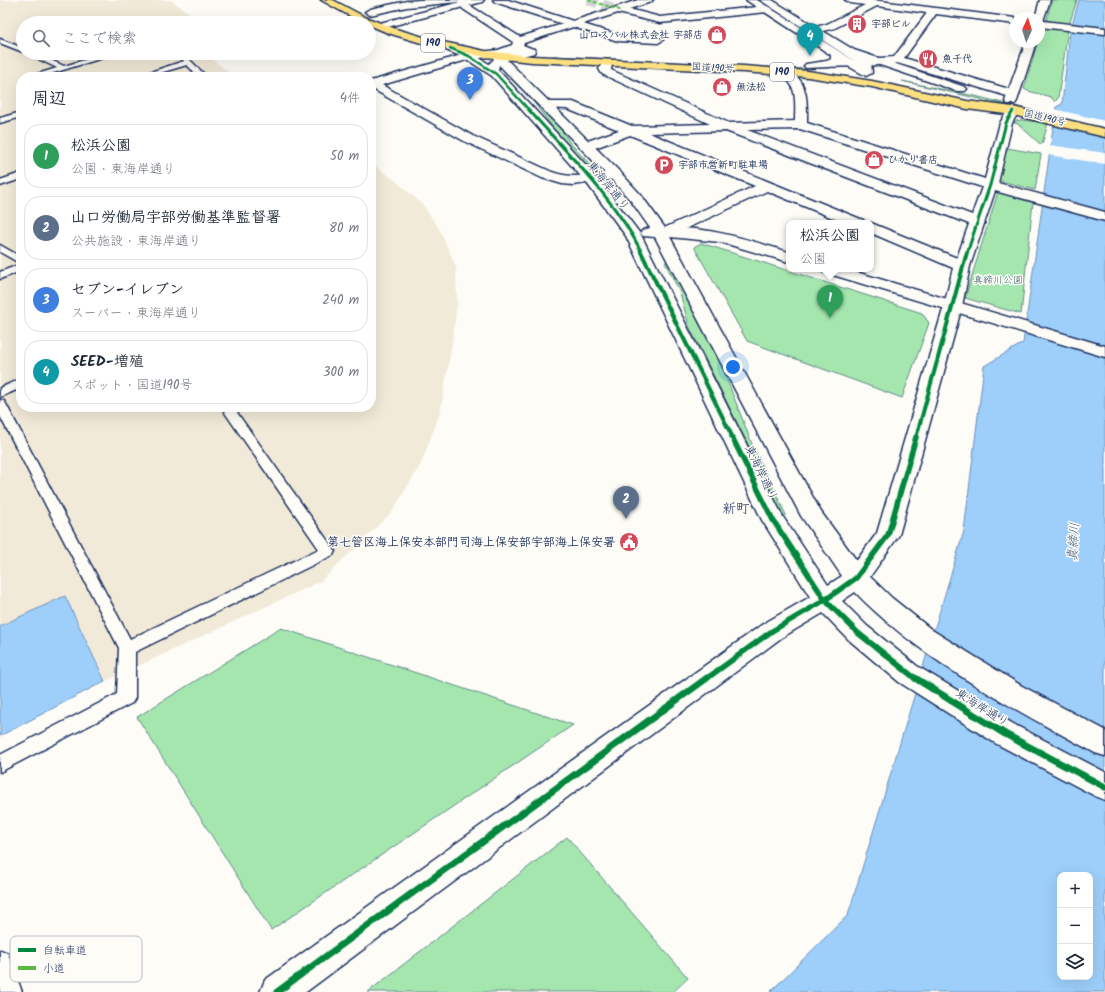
<!DOCTYPE html>
<html lang="ja">
<meta charset="utf-8">
<style>
body{margin:0;font-family:Kalam,"Klee One",sans-serif;background:#f6f6f7;color:#1f2937}
.controls{position:absolute;right:12px;bottom:12px;display:grid;overflow:hidden;border-radius:8px;box-shadow:0 4px 16px #0002}
.controls button{width:36px;height:36px;display:grid;place-items:center;padding:0;border:0;border-bottom:1px solid #e0e1e3;background:#fff;color:#1f2937;font:20px sans-serif}
.compass{position:absolute;left:1009px;top:12px;width:36px;height:36px;border-radius:50%;background:#fff;box-shadow:0 4px 16px #0002;rotate:4deg}
.you{position:absolute;left:733px;top:367px;width:14px;height:14px;margin:-10px;border:3px solid #fff;border-radius:50%;background:#1a73e8;box-shadow:0 0 0 6px #1a73e833}
.badge{display:grid;place-items:center;width:26px;height:26px;border-radius:50%;background:#db2777;color:#fff;font-size:13px;font-weight:700}
.pin{position:absolute;translate:-50% -33px;filter:drop-shadow(0 1px 2px #0008)}
.pin::after{content:'';position:absolute;top:21px;width:14px;height:12px;background:inherit;clip-path:polygon(0 0,100% 0,50% 100%)}
.popup{position:absolute;left:786px;top:220px;width:88px;height:52px;box-sizing:border-box;display:grid;place-content:center;border-radius:8px;background:#fff;filter:drop-shadow(0 1px 3px #0005);font-size:13px;white-space:nowrap;color:#747a83}
.popup b{font-size:15px;color:#1f2937}
.popup::after{content:'';position:absolute;left:50%;top:100%;margin-left:-8px;border:8px solid transparent;border-top-color:#fff}
.list{margin:0;padding:0;list-style:none}
h2{display:flex;justify-content:space-between;align-items:center;height:52px;margin:0;padding:0 16px;font-size:17px}
h2 small{font-size:13px;font-weight:400;color:#747a83}
.list li{display:grid;grid-template-columns:26px 1fr auto;gap:12px;align-items:center;box-sizing:border-box;height:64px;margin:0 8px 8px;padding:0 8px;border:1px solid #e0e1e3;border-radius:16px}
.list b{display:block;font-size:15px;white-space:nowrap}
.list p{margin:0;font-size:13px;white-space:nowrap;color:#747a83}
.list em{font-size:13px;font-style:normal;color:#747a83}
.icon{flex:none;width:22px;height:22px;fill:none;stroke:currentColor;stroke-width:2;stroke-linecap:round;stroke-linejoin:round}
.map{position:relative;flex:none;width:1105px;height:992px;overflow:hidden}
.search{position:absolute;background:#fff;box-shadow:0 4px 16px #0002;left:16px;top:16px;width:360px;height:44px;display:flex;align-items:center;gap:10px;box-sizing:border-box;padding:0 14px;border-radius:22px;color:#747a83;font-size:15px}
.panel{position:absolute;background:#fff;box-shadow:0 4px 16px #0002;left:16px;top:72px;width:360px;height:340px;border-radius:16px}
.map>svg:first-child{display:block}
.built{fill:#f2ead8}
.green{fill:#a5e6af;stroke:#608a86}
.water{fill:#9dcffa;stroke:#698fbc;fill-rule:evenodd}
.pier{fill:#fdfcf7}
.lines{fill:none;stroke-linecap:round;stroke-linejoin:round}
.street-tunnel{stroke:#d0d3d8;stroke-width:10;stroke-dasharray:10 5.5;stroke-linecap:butt}
.lane-casing{stroke:#1b2f5e;stroke-width:3}
.street-casing{stroke:#1b2f5e;stroke-width:3}
.secondary-casing{stroke:#1b2f5e;stroke-width:3}
.highway-casing{stroke:#1b2f5e;stroke-width:3}
.lane{fill:#fdfcf7;fill-rule:evenodd}
.street{fill:#fdfcf7;fill-rule:evenodd}
.secondary{fill:#fdfcf7;fill-rule:evenodd}
.highway{fill:#fce080;fill-rule:evenodd}
.quiet{stroke:#58b947;stroke-width:2;stroke-dasharray:4 2;stroke-linecap:butt}
.cycleway-far4-casing{stroke:#fdfcf7;stroke-width:3.5}
.cycleway-far3-casing{stroke:#fdfcf7;stroke-width:4.5}
.cycleway-far2-casing{stroke:#fdfcf7;stroke-width:6}
.cycleway-far1-casing{stroke:#fdfcf7;stroke-width:8}
.cycleway-casing{stroke:#fdfcf7;stroke-width:10}
.cycleway-far4{stroke:#00873e;stroke-width:2.5}
.cycleway-far3{stroke:#00873e;stroke-width:3}
.cycleway-far2{stroke:#00873e;stroke-width:4}
.cycleway-far1{stroke:#00873e;stroke-width:5.5}
.cycleway{stroke:#00873e;stroke-width:7}
.labels{text-anchor:middle;dominant-baseline:central;stroke-width:3;stroke-linejoin:round;paint-order:stroke}
.far-poi-label{font-size:10px;font-weight:bold;fill:#1b2f5e;stroke:#fdfcf7;text-anchor:start}
.far-street-label{font-size:10px;fill:#1b2f5e;stroke:#fdfcf7}
.far-park-label{font-size:10px;fill:#3e5d72;stroke:#fdfcf7}
.shield{fill:#fdfcf7;stroke:#5f6c8c;stroke-width:1}
.shield-label{font-size:11px;font-weight:bold;fill:#1b2f5e}
.street-label{font-size:12px;fill:#1b2f5e;stroke:#fdfcf7}
.poi-label{font-size:12px;font-weight:bold;fill:#1b2f5e;stroke:#fdfcf7;text-anchor:end}
.water-label{font-size:13px;font-style:italic;fill:#3c5785;stroke:#fdfcf7}
.quarter-label{font-size:14px;fill:#1b2f5e;stroke:#fdfcf7}
.key{fill:#fdfcf7;stroke:#b9bec9;stroke-width:1}
.key-label{font-size:11px;fill:#1b2f5e}
</style>
<div class="map">
<svg width="1105" height="992" viewBox="0 0 1105 992">
<rect width="100%" height="100%" fill="#fdfcf7"/>
<filter id="ink" filterUnits="userSpaceOnUse"><feTurbulence type="fractalNoise" baseFrequency=".025" numOctaves="2"/><feDisplacementMap in="SourceGraphic" scale="8" xChannelSelector="R" yChannelSelector="G"/><feConvolveMatrix kernelMatrix="1 2 1 2 8 2 1 2 1" color-interpolation-filters="sRGB"/></filter>
<g filter="url(#ink)">
<path class="built" d="M0 0H171L203 23H23V53H204L235 77H21V407H371V163L395 180 423 205 440 230 456 267 457 304 451 350 440 413 421 464 392 512 321 581 106 681 65 596 0 626Z"/>
<g class="green">
<path d="M1052 0H1077L1069 25 1046 22Z"/>
<path d="M1042 27 1068 30 1058 98 1055 102 1051 97 1028 91 1024 89Z"/>
<path d="M553 56 805 69V70Z"/>
<path d="M509 74 557 124 571 144 597 172H593L554 129 532 100 508 75Z"/>
<path d="M902 81 975 96 1050 115H1049Z"/>
<path d="M1021 120 1048 123 1042 144 1039 143 1018 124 1014 123 1016 121Z"/>
<path d="M1007 148 1041 154 1035 190 997 180Z"/>
<path d="M998 192 1033 202 1021 314 965 298Z"/>
<path d="M701 243 922 313 929 323 902 398 747 341 694 247Z"/>
<path d="M665 262H668L721 364 752 444 786 515H783L689 326 680 293Z"/>
<path d="M281 628 573 725 271 930 137 717Z"/>
<path d="M567 837 688 978 673 992H368Z"/>
</g>
<g class="water">
<path d="M1079 0H1105V992H770L848 915 964 531 984 366 1023 343 1056 107 1062 104 1070 32ZM1060 875H1090V977H1060Z"/>
<path d="M65 596 105 681 0 736V626Z"/>
</g>
<g class="pier">
<path d="M1054 109 1105 121V137L1052 123Z"/>
<path d="M1049 145 1105 153V164L1048 155Z"/>
</g>
<g class="lines">
<path class="street-tunnel" d="M588 0 620 10"/>
<g class="lane-casing">
<g id="lane">
<path d="M0 39 23 48V52L0 43Z"/>
<path d="M26 53H35L64 66 108 53H119L40 77 31 76 57 68Z"/>
<path d="M180 53H186L191 61 207 77H199L187 65 146 77H135L184 61Z"/>
<path d="M21 112V117L0 123V118Z"/>
<path d="M21 173V179L0 186V180Z"/>
<path d="M0 245 21 257V271L0 279V272L21 264 0 252Z"/>
<path d="M21 379V388L0 397V388Z"/>
<path d="M0 400 4 401 6 404 130 639 319 549 221 407H233L335 551 333 555 135 652V698L132 703 0 772V755L117 694 119 648 0 416Z"/>
<path d="M0 950 8 953 22 992H0Z"/>
</g>
</g>
<g class="street-casing">
<g id="street">
<path d="M421 0H466L469 5 520 37 563 24 495 2 493 0H508L573 21 638 0H653L651 2 629 9 660 17 767 6 772 9 767 12 660 23 618 13 583 24 619 35 658 37 663 40 658 43 618 41 573 27 524 43 523 45 533 49 534 51 533 53 529 54 517 51 500 56 470 59 382 85 473 136 552 172C573 180 594 174 615 171L620 172 622 175 620 178 615 179 573 185 562 184 542 178 464 141 371 88V81L465 54 498 50 512 45 513 42 463 9 458 2 407 7 370 15 365 12 370 9 407 1Z"/>
<path d="M845 0H872L1015 18V24L936 14 904 58 1009 89 1026 42H1036L1017 101 1015 104H1007L1005 101 1007 96 897 63 866 66 817 67 816 65 821 62 894 57 927 13 877 6 835 28 815 33 811 32 810 30 811 28 827 24 865 5 850 3Z"/>
<path d="M1040 0H1050L1043 21 1105 28V34L1039 27V18H1035Z"/>
<path d="M607 60 612 63 611 70 729 123 795 121C795 109 797 93 790 83 786 78 781 76 777 72L779 70C784 68 787 69 791 72 809 83 807 105 807 123L985 179 1000 123 1009 108H1017L1019 111 1012 123 998 183 1105 212V221L995 191 970 266 962 306 899 535 865 584 856 587 847 584 844 578 877 533 944 306 953 268 871 233V223L957 258 969 224 726 131 649 133 863 220 866 223H845L767 191 672 235 667 237 662 235 659 232 662 229 755 186 630 135 592 149H582L580 146 582 143 619 130 567 109 543 108 541 105 543 102H573L632 126 710 124 602 74 599 69 603 61ZM800 129 982 187 972 215 747 130Z"/>
</g>
</g>
<g class="secondary-casing">
<g id="secondary">
<path d="M468 0H484L482 2 380 29 375 26 376 24Z"/>
<path d="M746 0H757L861 65 760 0H772L854 50 965 87 967 89 965 91H957L871 62 872 73 866 76 841 62 829 67 806 68 804 66 806 64 827 61 831 59V55Z"/>
<path d="M450 45 473 54 489 64 494 59 492 56 493 54C497 53 500 54 503 54 513 53 523 46 534 49L535 51 534 53 507 60 620 172 641 195 665 228C707 226 749 240 789 252V262L720 242 670 237 821 512 865 572 892 598 932 630 1022 686 1105 730V756L1095 753C1011 707 922 661 855 592L842 601 867 626 917 666 1015 725 1105 772V800L1095 796 995 743 899 682 849 640 823 613 781 638 306 992H260L265 980 763 624 810 597 762 520 626 236 586 182 492 76 465 58 446 50 445 48ZM499 65 610 178 631 201 650 228 643 230 640 233 643 236 655 237 801 516 842 576 828 585 783 517 641 235 596 176 498 70Z"/>
<path d="M821 269H846L1105 346V357L823 272Z"/>
</g>
</g>
<g class="highway-casing">
<path id="highway" d="M321 0H333L365 17 396 29 434 40 485 51 532 56 744 66 808 71 872 81 967 101 1013 107 1105 129V137L1013 115 967 109 872 87 808 77 744 72 532 62 485 57 428 45 388 33 369 25V23L359 21Z"/>
</g>
<use href="#lane" class="lane"/>
<use href="#street" class="street"/>
<use href="#secondary" class="secondary"/>
<use href="#highway" class="highway"/>
<path class="quiet" d="M588 0 620 10"/>
<g class="cycleway-far4-casing">
<path id="cycleway-far4" d="M450 48 469 56 496 74 529 110"/>
</g>
<g class="cycleway-far3-casing">
<g id="cycleway-far3">
<path d="M528 109C567 153 616 200 642 253"/>
<path d="M967 253 990 185 1006 123 1013 111"/>
</g>
</g>
<g class="cycleway-far2-casing">
<g id="cycleway-far2">
<path d="M641 252 733 438"/>
<path d="M916 438 967 252"/>
</g>
</g>
<g class="cycleway-far1-casing">
<g id="cycleway-far1">
<path d="M732 437 773 520 825 600 858 633 916 679"/>
<path d="M706 679 772 631 825 600 856 578 888 535 916 437"/>
</g>
</g>
<g class="cycleway-casing">
<g id="cycleway">
<path d="M915 678 1005 734 1105 787"/>
<path d="M277 992 707 678"/>
</g>
</g>
<use href="#cycleway-far4" class="cycleway-far4"/>
<use href="#cycleway-far3" class="cycleway-far3"/>
<use href="#cycleway-far2" class="cycleway-far2"/>
<use href="#cycleway-far1" class="cycleway-far1"/>
<use href="#cycleway" class="cycleway"/>
</g>
</g>
<defs>
<g id="building-disc" transform="scale(1)"><circle r="9.5" fill="#d1495b" stroke="#fdfcf7"/><path d="M-4-6H4V6H1V3H-1V6H-4ZM-2.5-4.3h1.7v1.8h-1.7ZM.8-4.3h1.7v1.8H.8ZM-2.5-1h1.7V.8h-1.7ZM.8-1h1.7V.8H.8Z" fill="#fff"/></g>
<g id="shop-disc" transform="scale(1)"><circle r="9.5" fill="#d1495b" stroke="#fdfcf7"/><path d="M-5-2.5h2.3a2.7 3.5 0 0 1 5.4 0H5L5.5 6h-11ZM-1.5-2.5h3a1.5 2.3 0 0 0-3 0Z" fill="#fff"/></g>
<g id="restaurant-disc" transform="scale(1)"><circle r="9.5" fill="#d1495b" stroke="#fdfcf7"/><path d="M-5-6h1v4h1v-4h1v4h1v-4h1v5L-1.5 .5V6h-2V.5L-5-1ZM5-6V6H3V1.5H1.5Q1.5-4 5-6Z" fill="#fff"/></g>
<g id="parking-disc" transform="scale(1)"><circle r="9.5" fill="#d1495b" stroke="#fdfcf7"/><path d="M-3.5-5.5H1a3.5 3.5 0 0 1 0 7H-1V5.5H-3.5ZM-1-3.4V-.6H.8a1.4 1.4 0 0 0 0-2.8Z" fill="#fff"/></g>
<g id="civic-disc" transform="scale(1)"><circle r="9.5" fill="#d1495b" stroke="#fdfcf7"/><path d="M-.6-6.5H3V-4.5H.6V-3L4-1V1h2V6H-6V1h2V-1L-.6-3ZM-1.2 2.5V6h2.4V2.5Z" fill="#fff"/></g>
</defs>
<g fill-rule="evenodd">
<use href="#building-disc" x="857" y="24"/>
<use href="#shop-disc" x="717" y="35"/>
<use href="#restaurant-disc" x="928" y="59"/>
<use href="#shop-disc" x="722" y="87"/>
<use href="#shop-disc" x="874" y="160"/>
<use href="#parking-disc" x="664" y="165"/>
<use href="#civic-disc" x="629" y="542"/>
</g>
<g class="labels">
<g class="far-poi-label">
<text x="871" y="24">宇部ビル</text>
<text x="703" y="35" text-anchor="end">山口スバル株式会社 宇部店</text>
<text x="942" y="59">魚千代</text>
<text x="736" y="87">無法松</text>
<text x="888" y="160">ひかり書店</text>
<text x="678" y="165">宇部市営新町駐車場</text>
</g>
<g class="far-street-label">
<text transform="translate(713 68) rotate(3)">国道190号</text>
<text transform="translate(1045 118) rotate(13)">国道190号</text>
</g>
<g class="far-park-label">
<text x="998" y="280">真締川公園</text>
</g>
<g class="shield">
<rect x="421" y="34" width="24" height="18" rx="3"/>
<rect x="770" y="63" width="24" height="18" rx="3"/>
</g>
<g class="shield-label">
<text x="433" y="43">190</text>
<text x="782" y="72">190</text>
</g>
<g class="street-label">
<text transform="translate(608 186) rotate(51)">東海岸通り</text>
<text transform="translate(761 473) rotate(64)">東海岸通り</text>
<text transform="translate(982 708) rotate(32)">東海岸通り</text>
</g>
<g class="poi-label">
<text x="615" y="542">第七管区海上保安本部門司海上保安部宇部海上保安署</text>
</g>
<g class="water-label">
<text transform="translate(1074 542) rotate(-86)">真締川</text>
</g>
<g class="quarter-label">
<text x="736" y="509">新町</text>
</g>
</g>
<rect x="10" y="936" width="132" height="46" rx="6" class="key"/>
<rect x="18" y="948" width="18" height="4" fill="#00873e"/>
<rect x="18" y="966" width="18" height="4" fill="#58b947"/>
<g class="key-label">
<text x="43" y="954">自転車道</text>
<text x="43" y="972">小道</text>
</g>
</svg>
<div class="controls">
<button>+</button>
<button>−</button>
<button><svg class="icon" aria-label="layers" viewBox="0 0 24 24"><path d="M12 4l9 5-9 5-9-5zM3 14l9 5 9-5"/></svg></button>
</div>
<svg class="compass" viewBox="-18 -18 36 36"><path d="M0-13l5 13h-10z" fill="#e53935"/><path d="M0 13l5-13h-10z" fill="#747a83"/></svg>
<div class="you"></div>
<div class="pin badge" style="left:830px;top:318px;background:#2e9e5b">1</div>
<div class="popup"><b>松浜公園</b>公園</div>
<div class="pin badge" style="left:626px;top:519px;background:#5c6f8a">2</div>
<div class="pin badge" style="left:470px;top:100px;background:#3f7fe0">3</div>
<div class="pin badge" style="left:810px;top:56px;background:#0f9aa8">4</div>
<div class="search"><svg class="icon" aria-label="search" viewBox="0 0 24 24"><circle cx="10" cy="10" r="6"/><path d="M15 15l6 6"/></svg>ここで検索</div>
<section class="panel">
<h2>周辺<small>4件</small></h2>
<ul class="list">
<li><span class="badge" style="background:#2e9e5b">1</span><div><b>松浜公園</b><p>公園 · 東海岸通り</p></div><em>50 m</em></li>
<li><span class="badge" style="background:#5c6f8a">2</span><div><b>山口労働局宇部労働基準監督署</b><p>公共施設 · 東海岸通り</p></div><em>80 m</em></li>
<li><span class="badge" style="background:#3f7fe0">3</span><div><b>セブン-イレブン</b><p>スーパー · 東海岸通り</p></div><em>240 m</em></li>
<li><span class="badge" style="background:#0f9aa8">4</span><div><b>SEED-増殖</b><p>スポット · 国道190号</p></div><em>300 m</em></li>
</ul>
</section>
</div>
